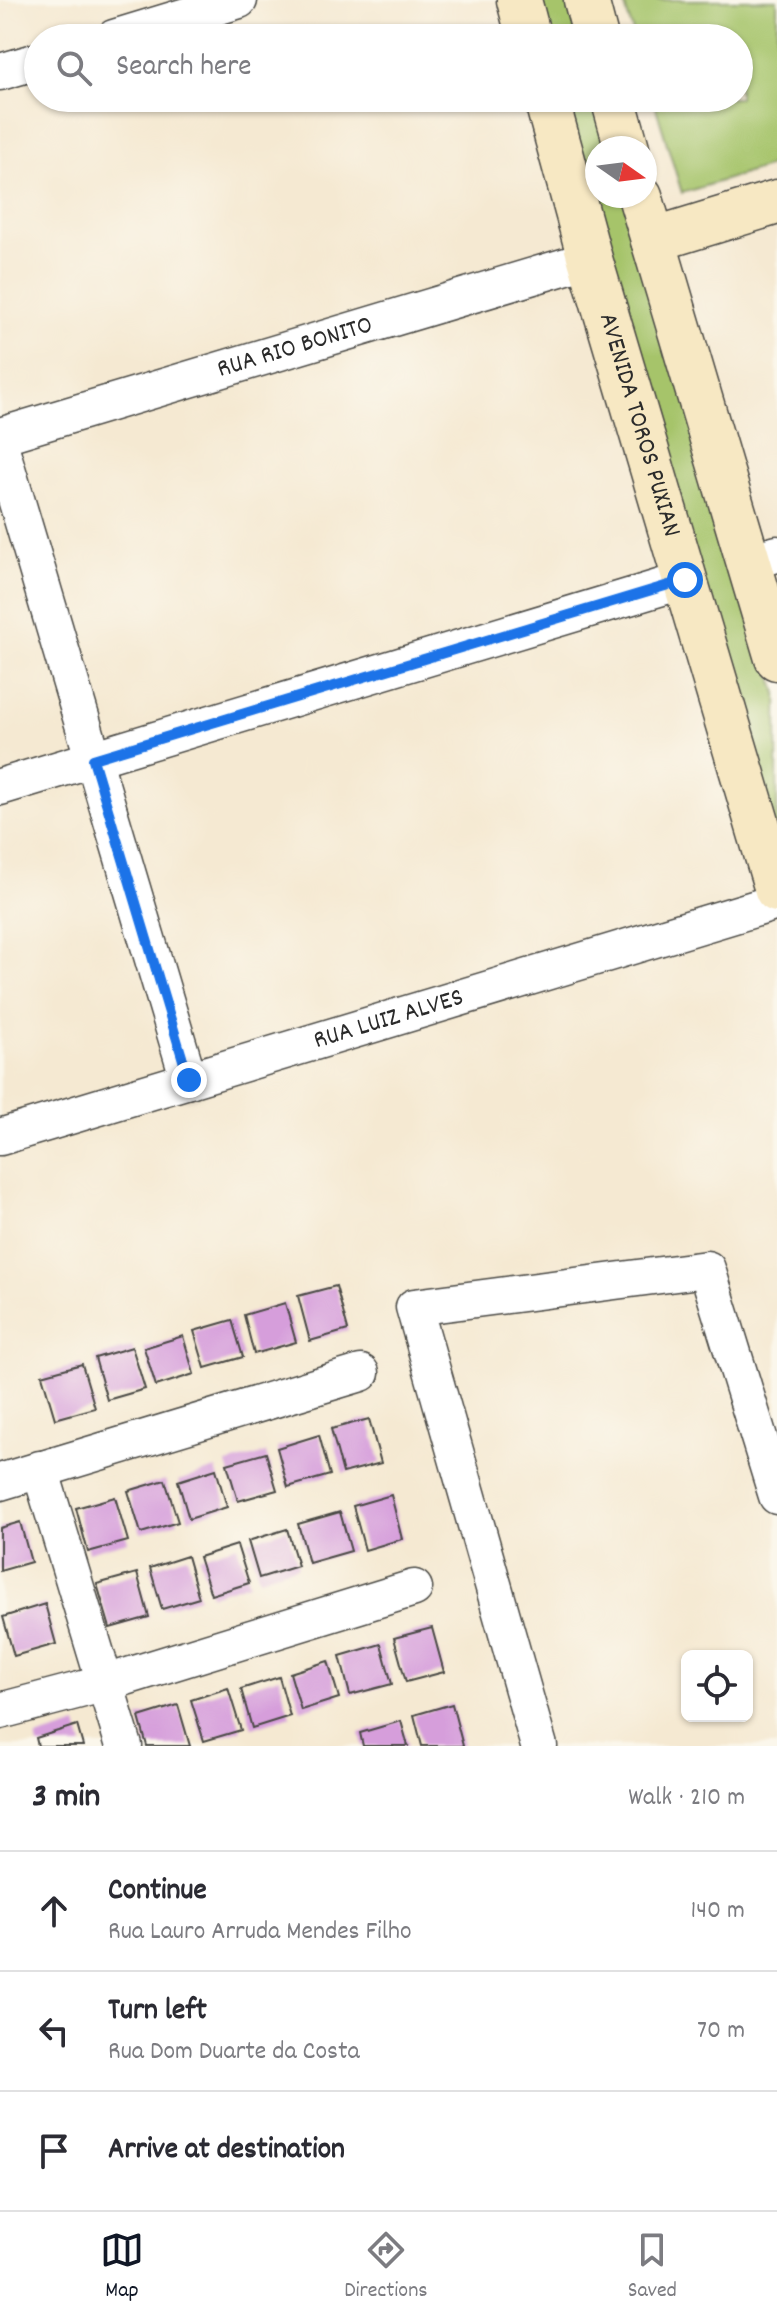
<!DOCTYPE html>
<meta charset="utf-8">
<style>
body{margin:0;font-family:Dekko,sans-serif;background:#f7f7f7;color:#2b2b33}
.controls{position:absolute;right:24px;bottom:24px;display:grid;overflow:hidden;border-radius:12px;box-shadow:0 2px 6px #0004}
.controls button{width:72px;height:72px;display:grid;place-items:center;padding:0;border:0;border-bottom:2px solid #e1e1e2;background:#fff;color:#2b2b33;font:40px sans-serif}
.compass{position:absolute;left:585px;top:136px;width:72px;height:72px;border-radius:50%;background:#fff;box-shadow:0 2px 6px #0004;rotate:104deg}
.stop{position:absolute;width:24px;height:24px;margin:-18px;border:6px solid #1a73e8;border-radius:50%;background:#fff}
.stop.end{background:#1a73e8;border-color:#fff;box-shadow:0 2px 8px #0008}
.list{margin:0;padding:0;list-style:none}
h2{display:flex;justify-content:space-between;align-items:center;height:104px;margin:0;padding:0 32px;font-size:34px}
h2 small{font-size:26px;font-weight:400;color:#7c7c81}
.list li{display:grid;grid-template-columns:52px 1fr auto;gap:24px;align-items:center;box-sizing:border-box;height:120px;padding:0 32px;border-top:2px solid #e1e1e2}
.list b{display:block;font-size:30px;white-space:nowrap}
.list p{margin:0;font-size:26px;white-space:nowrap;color:#7c7c81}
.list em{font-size:26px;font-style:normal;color:#7c7c81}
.icon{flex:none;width:44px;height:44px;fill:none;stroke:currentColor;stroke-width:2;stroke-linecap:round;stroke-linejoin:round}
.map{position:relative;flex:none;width:777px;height:1746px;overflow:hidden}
.search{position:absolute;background:#fff;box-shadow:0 2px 6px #0004;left:24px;right:24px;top:24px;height:88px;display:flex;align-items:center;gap:20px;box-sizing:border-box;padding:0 28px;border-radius:44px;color:#7c7c81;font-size:30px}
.sheet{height:464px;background:#fff}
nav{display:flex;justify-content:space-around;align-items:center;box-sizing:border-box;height:112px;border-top:2px solid #e1e1e2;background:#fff;font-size:22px;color:#7c7c81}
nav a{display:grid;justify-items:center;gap:4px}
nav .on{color:#111827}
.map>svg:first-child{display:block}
.green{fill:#a6c46b;stroke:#68784b;stroke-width:2}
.building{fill:#d69edb}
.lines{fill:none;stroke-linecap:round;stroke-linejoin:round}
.street-casing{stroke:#494844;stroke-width:39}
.secondary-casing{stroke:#494844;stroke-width:47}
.street{stroke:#fff;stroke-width:36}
.secondary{stroke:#f7e8c3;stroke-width:44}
.route{stroke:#1a73e8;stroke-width:10}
.labels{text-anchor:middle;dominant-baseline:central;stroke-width:8;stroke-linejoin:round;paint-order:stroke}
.street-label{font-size:26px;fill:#2b2b2b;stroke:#fbf7ec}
</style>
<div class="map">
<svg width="777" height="1746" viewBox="0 0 777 1746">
<rect width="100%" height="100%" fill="#fbf7ec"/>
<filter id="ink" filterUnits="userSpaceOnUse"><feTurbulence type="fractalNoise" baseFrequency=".0125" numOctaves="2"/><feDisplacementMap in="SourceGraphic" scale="16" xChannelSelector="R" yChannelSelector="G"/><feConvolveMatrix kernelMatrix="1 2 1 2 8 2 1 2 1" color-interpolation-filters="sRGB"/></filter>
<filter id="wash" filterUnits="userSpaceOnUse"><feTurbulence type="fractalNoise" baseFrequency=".006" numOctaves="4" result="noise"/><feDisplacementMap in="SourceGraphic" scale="32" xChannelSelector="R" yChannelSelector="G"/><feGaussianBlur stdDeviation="1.8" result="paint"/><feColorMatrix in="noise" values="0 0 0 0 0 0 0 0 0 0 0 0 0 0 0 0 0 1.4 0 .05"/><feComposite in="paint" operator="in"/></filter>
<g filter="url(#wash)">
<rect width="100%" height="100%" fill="#f5e9d2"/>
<g class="green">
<path d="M527 0H573L584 38H537Z"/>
<path d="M623 0H777V164L682 193 653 98H739V38H635Z"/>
<path d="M554 98H602L616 148H597V196H630L777 694V848Z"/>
</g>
<g id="blocks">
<g class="building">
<path d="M336 1286 348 1330 310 1341 298 1296Z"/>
<path d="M285 1303 296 1342 254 1354 244 1315Z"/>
<path d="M232 1320 243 1357 205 1368 194 1331Z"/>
<path d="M183 1336 194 1374 156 1386 144 1348Z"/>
<path d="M132 1347 145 1389 107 1400 95 1358Z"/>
<path d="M82 1364 95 1408 55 1419 42 1375Z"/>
<path d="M369 1419 381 1463 343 1473 331 1429Z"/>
<path d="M319 1435 330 1475 288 1487 277 1448Z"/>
<path d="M266 1453 277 1490 238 1501 227 1464Z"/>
<path d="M216 1469 227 1507 189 1519 178 1481Z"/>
<path d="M165 1480 178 1522 141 1533 128 1491Z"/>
<path d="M391 1495 402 1539 365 1550 353 1506Z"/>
<path d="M115 1497 128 1541 88 1552 76 1508Z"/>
<path d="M340 1512 351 1551 309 1563 298 1524Z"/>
<path d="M20 1522 31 1562 0 1571V1528Z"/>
<path d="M287 1529 298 1566 259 1578 248 1541Z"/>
<path d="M237 1545 249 1583 211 1595 199 1557Z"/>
<path d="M187 1556 199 1598 162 1609 150 1568Z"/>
<path d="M137 1573 149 1617 110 1628 97 1584Z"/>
<path d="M45 1604 56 1644 14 1656 3 1617Z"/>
<path d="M432 1628 444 1672 406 1682 394 1638Z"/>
<path d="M381 1644 392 1684 350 1695 340 1656Z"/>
<path d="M328 1661 339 1698 301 1710 290 1673Z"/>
<path d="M279 1677 290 1716 252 1728 241 1689Z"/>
<path d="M228 1688 241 1730 204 1741 191 1700Z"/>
<path d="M452 1704 463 1746H422L414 1715Z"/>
<path d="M178 1705 190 1746H147L139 1717Z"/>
<path d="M401 1721 408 1746H363L360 1733Z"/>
<path d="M77 1725 83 1746H38L36 1738Z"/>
</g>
</g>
</g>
<g filter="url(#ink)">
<use href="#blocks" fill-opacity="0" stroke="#494844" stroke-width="2"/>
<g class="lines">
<g class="street-casing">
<g id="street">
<path d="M114 38 239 0"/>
<path d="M0 72 38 61"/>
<path id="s1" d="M0 436 590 259"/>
<path d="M0 445 189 1080"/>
<path d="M748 562 777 554"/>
<path d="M0 787 685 580"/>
<path id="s2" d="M0 1137 777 902"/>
<path d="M40 1469 124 1746"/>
<path d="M0 1482 361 1373"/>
<path d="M0 1711 106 1683 414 1588"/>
<path d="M539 1746 414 1307 707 1269 777 1496"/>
</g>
</g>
<g class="secondary-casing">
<g id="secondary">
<path d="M519 0 529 38"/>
<path d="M586 0 596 38"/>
<path id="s3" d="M546 98 590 259 777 890"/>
<path d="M613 98 627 148"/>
<path d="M640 196 777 658"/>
<path d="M653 240 777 202"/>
</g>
</g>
<use href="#street" class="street"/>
<use href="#secondary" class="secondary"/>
</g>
</g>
<g class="lines" filter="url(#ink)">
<path class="route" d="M189 1080 93 759 685 580"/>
</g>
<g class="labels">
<g class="street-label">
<text stroke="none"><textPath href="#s1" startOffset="308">RUA RIO BONITO</textPath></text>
<text stroke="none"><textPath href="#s3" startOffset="340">AVENIDA TOROS PUXIAN</textPath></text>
<text stroke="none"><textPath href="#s2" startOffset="406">RUA LUIZ ALVES</textPath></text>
</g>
</g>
</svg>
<div class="controls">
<button><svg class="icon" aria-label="locate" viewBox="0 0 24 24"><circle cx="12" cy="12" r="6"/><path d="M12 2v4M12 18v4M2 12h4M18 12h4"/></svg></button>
</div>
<svg class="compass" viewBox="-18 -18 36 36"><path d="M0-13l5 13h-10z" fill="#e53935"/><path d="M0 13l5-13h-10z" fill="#7c7c81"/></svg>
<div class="stop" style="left:685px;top:580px"></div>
<div class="stop end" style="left:189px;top:1080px"></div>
<div class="search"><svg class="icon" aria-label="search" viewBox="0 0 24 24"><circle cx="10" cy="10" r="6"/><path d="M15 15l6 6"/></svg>Search here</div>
</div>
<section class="sheet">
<h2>3 min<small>Walk · 210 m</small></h2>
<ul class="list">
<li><svg class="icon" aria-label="ahead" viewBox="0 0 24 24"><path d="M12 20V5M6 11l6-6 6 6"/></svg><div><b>Continue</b><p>Rua Lauro Arruda Mendes Filho</p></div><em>140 m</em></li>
<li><svg class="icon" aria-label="left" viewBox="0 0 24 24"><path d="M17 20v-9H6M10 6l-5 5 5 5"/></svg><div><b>Turn left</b><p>Rua Dom Duarte da Costa</p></div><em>70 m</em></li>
<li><svg class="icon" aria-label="arrive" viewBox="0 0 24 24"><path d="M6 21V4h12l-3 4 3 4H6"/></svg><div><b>Arrive at destination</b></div></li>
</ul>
</section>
<nav>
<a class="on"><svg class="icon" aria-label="map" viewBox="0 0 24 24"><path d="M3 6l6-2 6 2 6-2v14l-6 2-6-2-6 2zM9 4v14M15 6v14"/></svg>Map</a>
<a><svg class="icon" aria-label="directions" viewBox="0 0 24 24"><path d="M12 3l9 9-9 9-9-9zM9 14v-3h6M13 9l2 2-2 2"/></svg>Directions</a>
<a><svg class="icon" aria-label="saved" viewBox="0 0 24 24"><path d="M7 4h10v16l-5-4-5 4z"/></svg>Saved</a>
</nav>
